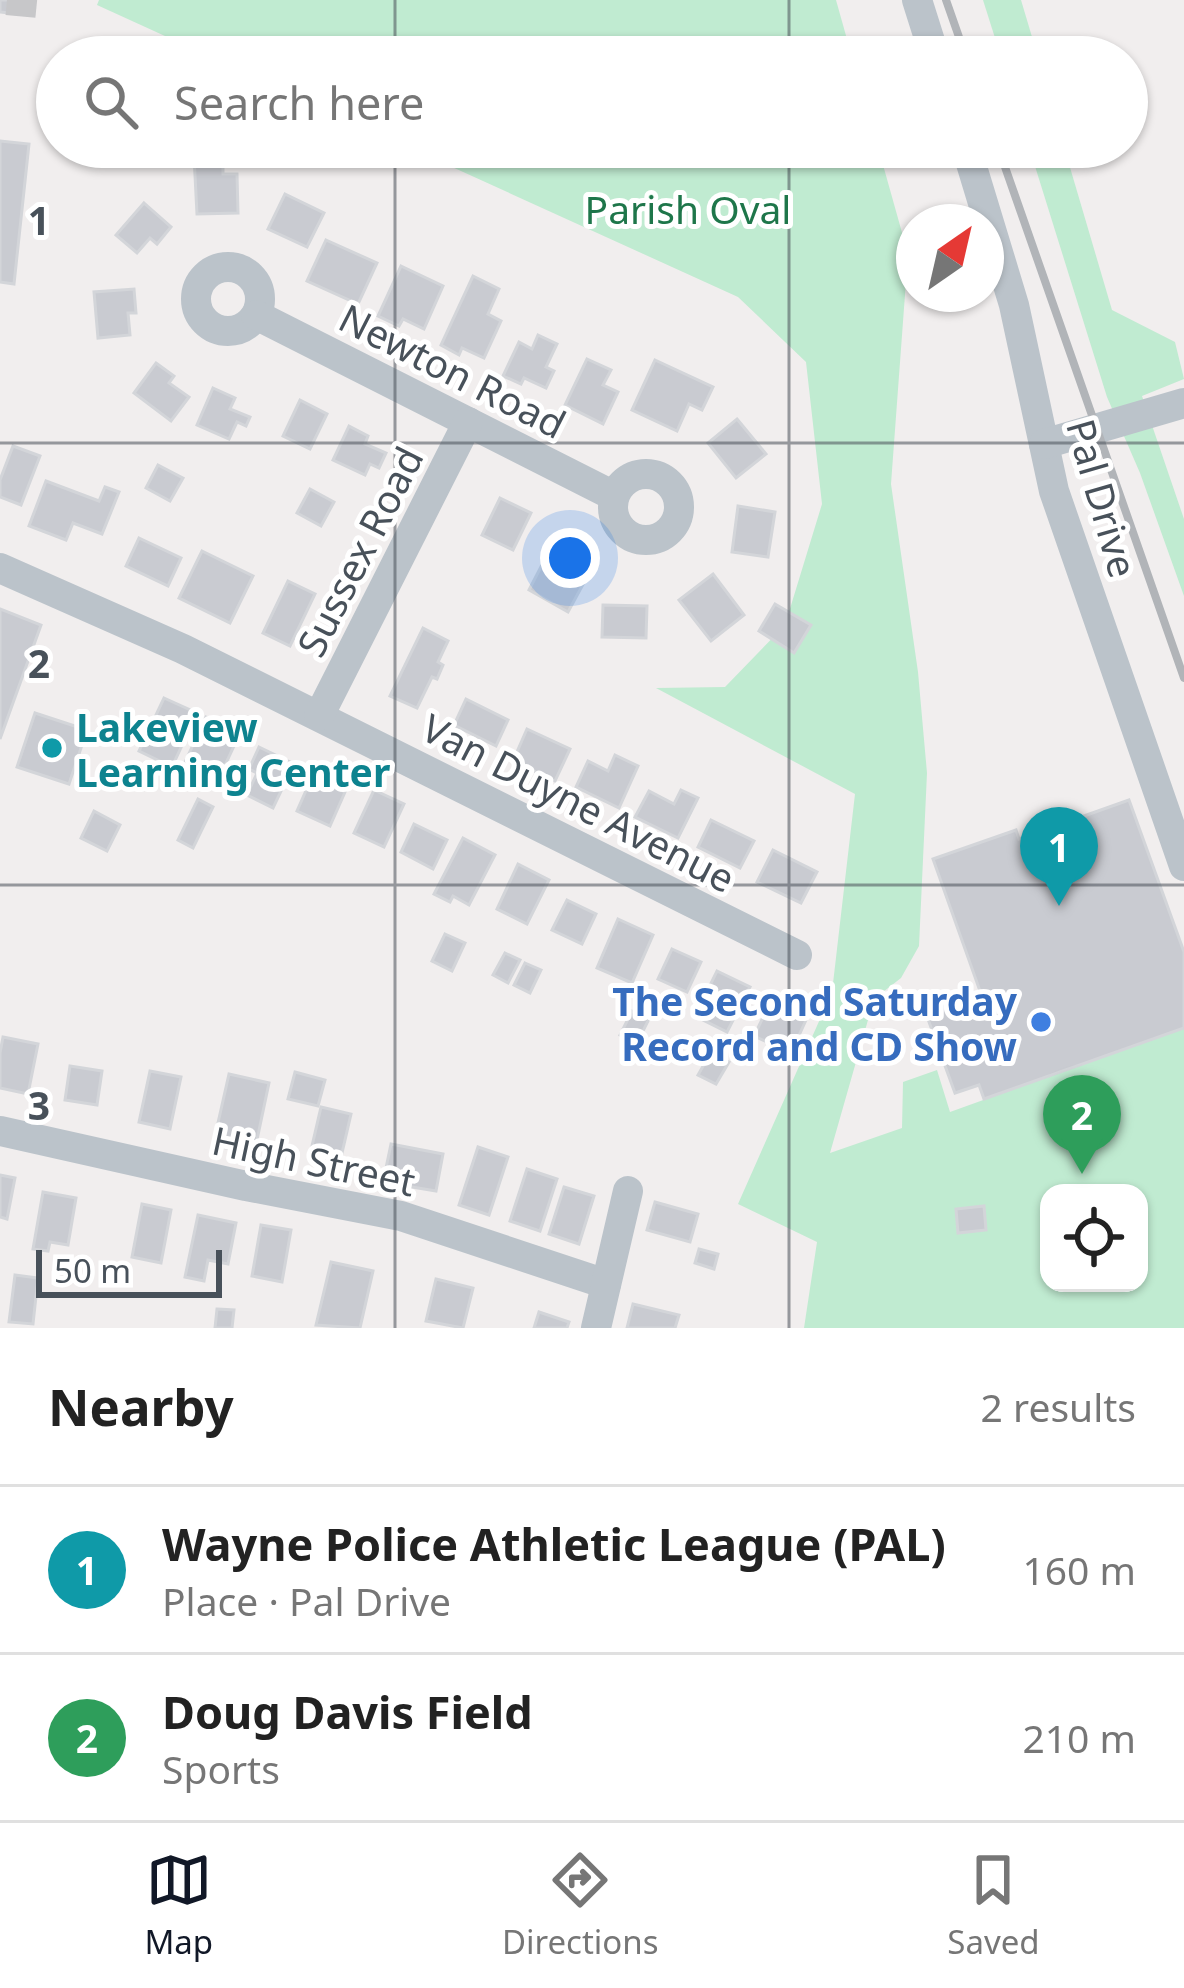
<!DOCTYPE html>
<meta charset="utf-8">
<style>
body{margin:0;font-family:"Noto Sans",sans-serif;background:#f6f6f6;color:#222}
.controls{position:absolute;right:36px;bottom:36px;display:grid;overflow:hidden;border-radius:24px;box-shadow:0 3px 9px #0004}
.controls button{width:108px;height:108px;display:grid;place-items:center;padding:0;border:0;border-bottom:3px solid #e0e0e0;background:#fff;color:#222;font:60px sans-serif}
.compass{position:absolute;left:896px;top:204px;width:108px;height:108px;border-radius:50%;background:#fff;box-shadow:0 3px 9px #0004;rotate:34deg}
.scale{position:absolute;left:36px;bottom:30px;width:186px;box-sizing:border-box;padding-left:12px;border:6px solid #48515a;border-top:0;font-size:33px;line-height:42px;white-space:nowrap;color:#48515a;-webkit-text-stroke:9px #fff;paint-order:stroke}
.you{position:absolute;left:570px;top:558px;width:42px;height:42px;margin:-30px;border:9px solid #fff;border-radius:50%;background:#1a73e8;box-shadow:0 0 0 18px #1a73e833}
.badge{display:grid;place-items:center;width:78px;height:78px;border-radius:50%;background:#111827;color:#fff;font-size:39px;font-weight:700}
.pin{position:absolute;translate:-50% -99px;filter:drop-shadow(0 3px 6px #0008)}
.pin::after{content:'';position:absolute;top:63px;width:42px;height:36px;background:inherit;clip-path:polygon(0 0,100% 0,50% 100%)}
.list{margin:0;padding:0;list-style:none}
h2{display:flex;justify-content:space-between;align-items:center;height:156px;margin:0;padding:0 48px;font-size:51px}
h2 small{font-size:39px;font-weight:400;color:#767676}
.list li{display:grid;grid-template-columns:78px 1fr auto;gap:36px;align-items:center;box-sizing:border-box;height:168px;padding:0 48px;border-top:3px solid #e0e0e0}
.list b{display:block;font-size:45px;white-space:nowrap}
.list p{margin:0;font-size:39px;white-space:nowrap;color:#767676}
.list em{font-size:39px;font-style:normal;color:#767676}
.icon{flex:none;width:66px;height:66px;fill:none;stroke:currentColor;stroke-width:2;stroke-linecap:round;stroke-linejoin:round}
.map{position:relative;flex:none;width:1184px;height:1328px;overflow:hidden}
.search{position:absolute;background:#fff;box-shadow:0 3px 9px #0004;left:36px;right:36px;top:36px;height:132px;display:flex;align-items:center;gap:30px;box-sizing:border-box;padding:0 42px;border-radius:66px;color:#767676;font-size:45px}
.sheet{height:492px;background:#fff}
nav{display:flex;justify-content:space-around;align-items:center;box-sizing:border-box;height:168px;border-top:3px solid #e0e0e0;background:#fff;font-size:33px;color:#767676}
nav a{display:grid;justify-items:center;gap:6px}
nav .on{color:#111827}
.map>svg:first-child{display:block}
.green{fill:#c0ebd1;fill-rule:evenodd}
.building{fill:#c9cbd1;stroke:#d3d5d9;stroke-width:3}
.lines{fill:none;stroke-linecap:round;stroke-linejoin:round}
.minor-tunnel{stroke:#c7c7c9;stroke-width:30;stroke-dasharray:30 15;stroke-linecap:butt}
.minor{stroke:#bbc3ca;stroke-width:30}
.rail{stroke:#b1b4b8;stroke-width:8}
.grid{fill:none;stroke:#48515a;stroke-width:3;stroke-opacity:0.55}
.culture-dot{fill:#0f9aa8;stroke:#fff;stroke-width:4.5}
.shop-dot{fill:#3f7fe0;stroke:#fff;stroke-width:4.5}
.labels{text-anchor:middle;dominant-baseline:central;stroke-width:10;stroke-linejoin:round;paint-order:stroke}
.park-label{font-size:39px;fill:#1e764a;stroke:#fff}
.street-label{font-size:39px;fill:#48515a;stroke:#fff}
.culture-label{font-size:39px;font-weight:bold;fill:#0d838f;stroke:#fff;text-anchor:start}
.shop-label{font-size:39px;font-weight:bold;fill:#366cbe;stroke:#fff;text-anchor:end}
.grid-label{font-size:39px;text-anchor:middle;font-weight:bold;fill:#48515a;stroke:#fff;stroke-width:10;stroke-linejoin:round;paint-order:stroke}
</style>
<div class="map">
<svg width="1184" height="1328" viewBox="0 0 1184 1328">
<rect width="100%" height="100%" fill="#f1eeee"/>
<g class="green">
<path d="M99 0H836L852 57H211L97 5Z"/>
<path d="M983 0H1021L1038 57H1001Z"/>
<path d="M408 147H878L908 254 891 484 918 672 927 773 919 946 901 978 874 999 830 1153 902 1128 903 1082 937 1070 950 1112 1184 1028V1328H804L817 1242 738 1204 832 992 855 794 656 688 725 687 785 625 822 504 806 362 738 297ZM1049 1193H1139V1283H1049Z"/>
<path d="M1029 147H1064L1112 310 1175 342 1184 379 1142 396 1184 519V596L1140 473 1107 397Z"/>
</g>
<g class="building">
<path d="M0 0H20L19 14 0 12Z"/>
<path d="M0 141 29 144 14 284 0 282Z"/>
<path d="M223 155V174H237L238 213 197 214 194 156Z"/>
<path d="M285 194 324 213 307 247 268 229Z"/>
<path d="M144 203 171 227 157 244 150 238 137 253 116 235Z"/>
<path d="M326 240 377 263 358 304 307 281Z"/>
<path d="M401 266 443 286 424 329 403 319 399 326 378 316Z"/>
<path d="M473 276 499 289 488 314 501 321 484 358 462 348 459 355 441 345Z"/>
<path d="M134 289 136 313H128L130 335 98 338 94 292Z"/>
<path d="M538 335 557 344 546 367 554 371 546 388 524 378 521 384 503 376 519 342 532 349Z"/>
<path d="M587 359 611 370 603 385 618 392 603 424 565 405Z"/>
<path d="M655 360 713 387 702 410 689 404 677 431 632 410Z"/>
<path d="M156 363 174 376 169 383 189 397 171 421 134 393Z"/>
<path d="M213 388 235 398 230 409 250 417 246 426 237 422 229 439 197 425Z"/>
<path d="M300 400 327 414 310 449 283 436Z"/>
<path d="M737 419 766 454 736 478 708 443Z"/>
<path d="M349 426 368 436 365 444 386 453 379 468 370 464 365 475 333 460Z"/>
<path d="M13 446 40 456 21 505 0 497V480Z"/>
<path d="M158 465 183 478 170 501 146 488Z"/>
<path d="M46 481 99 501 105 487 119 492 102 534 73 523 66 540 29 526Z"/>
<path d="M310 489 334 502 321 526 297 513Z"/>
<path d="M500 498 531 513 513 550 482 535Z"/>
<path d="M738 506 775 512 768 557 732 552Z"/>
<path d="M139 538 181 558 168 586 126 566Z"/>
<path d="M202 551 253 576 230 623 179 598Z"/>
<path d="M547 555 587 577 568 612 529 590Z"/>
<path d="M713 574 744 615 711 641 679 600Z"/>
<path d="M288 581 315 594 290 646 263 633Z"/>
<path d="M775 604 811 625 794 653 759 631Z"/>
<path d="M603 605 647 606 646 638 602 637Z"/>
<path d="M0 609 41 625 0 739Z"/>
<path d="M423 628 448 641 438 662 443 665 437 679 432 677 417 708 390 696Z"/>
<path d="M164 698 197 713 172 767 139 751Z"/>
<path d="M466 699 508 720 496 746 454 725Z"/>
<path d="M35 713 87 730 69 784 17 767Z"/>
<path d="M206 717 240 733 214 789 180 773Z"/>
<path d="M527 729 570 749 555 781 513 761Z"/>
<path d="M259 747 294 764 273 808 247 795 257 773 249 769Z"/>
<path d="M615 755 638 766 619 808 576 787 588 761 608 771Z"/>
<path d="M312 777 345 792 330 826 297 811Z"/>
<path d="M374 790 404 804 384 847 354 833Z"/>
<path d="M681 790 698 798 678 838 635 817 649 791 674 804Z"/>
<path d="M198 799 213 807 193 848 178 840Z"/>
<path d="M1129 800 1184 952V1028L984 1099 979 1085 955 1093 925 1011 980 991 933 859 1016 830 1019 839Z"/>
<path d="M94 811 120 825 107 851 81 838Z"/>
<path d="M711 820 754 841 740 868 698 847Z"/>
<path d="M414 824 447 840 433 869 401 852Z"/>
<path d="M463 838 495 855 469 905 453 896 450 902 434 894Z"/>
<path d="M773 850 817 872 801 903 757 882Z"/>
<path d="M518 864 549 880 527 924 497 909Z"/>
<path d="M567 900 596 914 582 944 552 930Z"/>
<path d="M618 919 653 935 632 983 597 968Z"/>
<path d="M445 934 465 943 452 971 432 961Z"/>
<path d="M672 949 701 962 687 992 658 979Z"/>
<path d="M505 953 520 960 508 983 493 975Z"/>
<path d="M525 963 541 970 530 993 514 985Z"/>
<path d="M717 971 750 987 727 1032 695 1016Z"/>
<path d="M770 1003 806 1020 791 1053 754 1036Z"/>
<path d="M632 1011 649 1019 637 1043 620 1035Z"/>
<path d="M3 1037 38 1044 28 1094 0 1088V1053Z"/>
<path d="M711 1052 729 1062 716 1084 698 1075Z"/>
<path d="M70 1066 102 1071 97 1105 65 1100Z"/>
<path d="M150 1071 181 1077 170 1129 139 1122Z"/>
<path d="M295 1072 325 1080 318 1106 288 1099Z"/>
<path d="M229 1074 269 1083 254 1154 213 1145Z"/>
<path d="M321 1107 351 1114 339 1166 309 1159Z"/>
<path d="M391 1144 443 1154 436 1191 400 1185 402 1171 386 1168Z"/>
<path d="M478 1147 508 1157 489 1215 459 1205Z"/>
<path d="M527 1169 557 1179 540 1231 510 1221Z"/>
<path d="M0 1175 15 1178 7 1219 0 1217Z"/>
<path d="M564 1187 594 1196 579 1244 549 1234Z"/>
<path d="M43 1192 76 1198 68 1245 50 1242 48 1251 33 1249Z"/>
<path d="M655 1202 698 1214 690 1242 647 1230Z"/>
<path d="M142 1204 171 1210 161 1263 132 1257Z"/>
<path d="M984 1206 986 1230 958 1233 956 1209Z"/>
<path d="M198 1215 236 1223 228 1264 208 1260 204 1281 185 1277Z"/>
<path d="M261 1225 291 1230 282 1282 252 1276Z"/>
<path d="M699 1249 718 1254 714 1269 695 1263Z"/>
<path d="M331 1262 373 1271 360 1328 316 1325Z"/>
<path d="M15 1275 38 1278 33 1324 9 1322Z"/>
<path d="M436 1279 473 1288 463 1328 426 1321Z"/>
<path d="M633 1304 679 1315 675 1328H627Z"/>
<path d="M217 1309 234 1310 232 1328H215Z"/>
<path d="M539 1312 569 1322 567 1328H534Z"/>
</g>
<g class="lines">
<path class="minor-tunnel" d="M7 0 48 4"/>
<g class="minor">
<path d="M917 0 935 57"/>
<path d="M966 147 1014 305 1054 491 1184 866"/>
<circle cx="228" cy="299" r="32"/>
<path d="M256 315 614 496"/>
<path d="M1044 444 1184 403"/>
<circle cx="646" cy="507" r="33"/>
<path d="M0 568 183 649 797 955"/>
<path d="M319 716 468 422"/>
<path d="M0 1131 246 1186 401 1216 606 1284"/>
<path d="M596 1328 628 1191"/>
</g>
<g class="rail">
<path d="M946 0 966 57"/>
<path d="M998 147 1184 678"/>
</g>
</g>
<path class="grid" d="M395 0V57M789 0V57M395 147V1328M789 147V1328M0 443H1184M0 885H1184"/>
<circle class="culture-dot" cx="52" cy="748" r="12"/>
<circle class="shop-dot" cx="1041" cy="1022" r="12"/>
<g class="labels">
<g class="park-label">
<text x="688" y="208">Parish Oval</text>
</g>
<g class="street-label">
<text transform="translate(453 370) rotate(27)">Newton Road</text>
<text transform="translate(1103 498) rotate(74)">Pal Drive</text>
<text transform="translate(359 551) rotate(-63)">Sussex Road</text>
<text transform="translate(579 802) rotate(27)">Van Duyne Avenue</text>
<text transform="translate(314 1160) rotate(12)">High Street</text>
</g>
<g class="culture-label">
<text x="76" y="726">Lakeview<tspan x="76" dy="45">Learning Center</tspan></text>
</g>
<g class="shop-label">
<text x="1017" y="1000">The Second Saturday<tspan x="1017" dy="45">Record and CD Show</tspan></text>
</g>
</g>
<g class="grid-label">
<text x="39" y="235">1</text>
<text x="39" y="678">2</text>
<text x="39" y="1120">3</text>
</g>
</svg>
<div class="controls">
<button><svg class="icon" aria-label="locate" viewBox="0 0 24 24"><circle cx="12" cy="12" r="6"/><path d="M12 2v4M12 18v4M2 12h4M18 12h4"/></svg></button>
</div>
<svg class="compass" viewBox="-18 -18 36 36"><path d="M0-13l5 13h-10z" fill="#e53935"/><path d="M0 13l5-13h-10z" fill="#767676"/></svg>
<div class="scale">50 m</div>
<div class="you"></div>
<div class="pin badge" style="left:1059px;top:906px;background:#0f9aa8">1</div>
<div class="pin badge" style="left:1082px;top:1174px;background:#2e9e5b">2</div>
<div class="search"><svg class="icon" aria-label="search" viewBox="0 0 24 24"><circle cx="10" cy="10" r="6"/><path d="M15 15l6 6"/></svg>Search here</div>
</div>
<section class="sheet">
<h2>Nearby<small>2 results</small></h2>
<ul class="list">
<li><span class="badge" style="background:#0f9aa8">1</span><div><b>Wayne Police Athletic League (PAL)</b><p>Place · Pal Drive</p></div><em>160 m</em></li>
<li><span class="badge" style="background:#2e9e5b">2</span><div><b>Doug Davis Field</b><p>Sports</p></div><em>210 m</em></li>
</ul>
</section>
<nav>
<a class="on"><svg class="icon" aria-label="map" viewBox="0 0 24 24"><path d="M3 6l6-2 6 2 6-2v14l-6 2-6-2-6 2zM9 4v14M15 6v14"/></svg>Map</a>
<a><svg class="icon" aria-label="directions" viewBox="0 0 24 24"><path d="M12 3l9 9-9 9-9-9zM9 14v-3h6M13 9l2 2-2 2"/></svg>Directions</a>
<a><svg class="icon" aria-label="saved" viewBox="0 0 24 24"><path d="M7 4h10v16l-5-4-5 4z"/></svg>Saved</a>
</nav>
